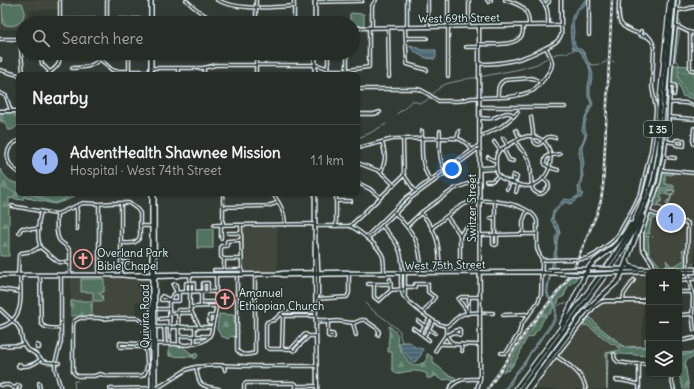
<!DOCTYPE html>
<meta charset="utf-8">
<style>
body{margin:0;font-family:Delius,sans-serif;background:#2e352f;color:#f1f3f6}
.controls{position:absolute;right:12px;bottom:12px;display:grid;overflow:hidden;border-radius:6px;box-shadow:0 1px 3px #0004}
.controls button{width:36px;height:36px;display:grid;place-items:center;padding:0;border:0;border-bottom:1px solid #424944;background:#262d27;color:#f1f3f6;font:20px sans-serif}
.you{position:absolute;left:452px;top:169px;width:14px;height:14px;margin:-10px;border:3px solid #fff;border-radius:50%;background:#1a73e8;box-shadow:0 0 0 6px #1a73e833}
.badge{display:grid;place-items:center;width:26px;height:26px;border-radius:50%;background:#95b2f1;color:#111;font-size:13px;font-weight:700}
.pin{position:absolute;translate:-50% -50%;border:2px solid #fff;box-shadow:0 1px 4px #0006}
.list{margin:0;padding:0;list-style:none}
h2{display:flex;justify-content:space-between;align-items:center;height:52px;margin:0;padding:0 16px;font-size:17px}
h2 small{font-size:13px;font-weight:400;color:#a4a8a7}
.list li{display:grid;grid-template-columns:26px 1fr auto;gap:12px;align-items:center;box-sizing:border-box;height:72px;padding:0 16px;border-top:1px solid #424944}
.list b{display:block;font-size:15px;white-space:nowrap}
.list p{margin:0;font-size:13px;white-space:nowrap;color:#a4a8a7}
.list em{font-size:13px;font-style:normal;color:#a4a8a7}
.icon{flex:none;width:22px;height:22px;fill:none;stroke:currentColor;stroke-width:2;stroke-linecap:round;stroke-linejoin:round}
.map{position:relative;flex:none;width:694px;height:389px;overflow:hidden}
.search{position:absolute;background:#262d27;box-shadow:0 1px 3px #0004;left:16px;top:16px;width:344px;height:44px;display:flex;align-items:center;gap:10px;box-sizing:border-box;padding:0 14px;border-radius:22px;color:#a4a8a7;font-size:15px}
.panel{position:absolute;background:#262d27;box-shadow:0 1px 3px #0004;left:16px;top:72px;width:344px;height:124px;border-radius:6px}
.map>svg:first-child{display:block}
.built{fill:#43473c}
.green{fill:#51735e;stroke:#9cb2ab;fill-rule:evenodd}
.forest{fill:url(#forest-firs);stroke:#9cb2ab}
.water{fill:url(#water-rules);stroke:#8a9fa8}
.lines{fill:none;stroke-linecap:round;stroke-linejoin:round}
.stream{stroke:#8a9fa8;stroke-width:1}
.minor-casing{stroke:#e8f1f8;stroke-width:4.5}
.tertiary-casing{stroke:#e8f1f8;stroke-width:5}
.secondary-casing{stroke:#e8f1f8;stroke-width:5.5}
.primary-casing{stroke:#e8f1f8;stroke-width:6}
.motorway-casing{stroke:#e8f1f8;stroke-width:6}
.minor{stroke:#26332d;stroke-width:1.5}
.tertiary{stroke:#26332d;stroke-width:2}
.secondary{stroke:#26332d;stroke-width:2.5}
.primary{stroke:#26332d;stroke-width:3}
.motorway{stroke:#26332d;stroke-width:3.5}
.rail-casing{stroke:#e8f1f8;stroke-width:2.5}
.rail{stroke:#26332d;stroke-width:1;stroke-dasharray:3;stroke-linecap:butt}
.secondary-bridge-casing{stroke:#e8f1f8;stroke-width:5.5;stroke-linecap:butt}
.secondary-bridge{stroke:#26332d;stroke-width:2.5}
.labels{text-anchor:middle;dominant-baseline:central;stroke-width:3;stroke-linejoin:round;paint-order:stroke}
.shield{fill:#26332d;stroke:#aeb8bb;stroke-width:1}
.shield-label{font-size:10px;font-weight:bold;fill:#e8f1f8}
.street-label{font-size:11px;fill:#e8f1f8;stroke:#26332d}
.poi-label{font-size:11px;fill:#e8f1f8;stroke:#26332d;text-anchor:start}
</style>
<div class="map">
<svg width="694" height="389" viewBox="0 0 694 389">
<defs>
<pattern id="forest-firs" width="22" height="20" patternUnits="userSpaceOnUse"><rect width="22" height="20" fill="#51735e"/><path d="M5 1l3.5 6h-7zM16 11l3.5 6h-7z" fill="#728e7e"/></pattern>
<pattern id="water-rules" width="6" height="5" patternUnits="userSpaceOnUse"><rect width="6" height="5" fill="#4c6872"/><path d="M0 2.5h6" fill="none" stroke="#667e87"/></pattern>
</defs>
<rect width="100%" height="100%" fill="#333c34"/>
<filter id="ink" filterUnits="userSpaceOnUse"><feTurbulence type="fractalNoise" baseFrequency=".025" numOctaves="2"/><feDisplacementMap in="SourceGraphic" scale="8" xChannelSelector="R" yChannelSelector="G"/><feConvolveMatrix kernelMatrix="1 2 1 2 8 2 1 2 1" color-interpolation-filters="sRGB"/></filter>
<g filter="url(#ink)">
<g class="built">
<path d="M0 0H59V9L29 10V23H23V29H0Z"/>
<path d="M665 171 694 173V267H657L651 257 646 252 643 247 644 230 646 222 651 211 659 188H663Z"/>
<path d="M243 226H277V272H243L242 227Z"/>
<path d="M649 275V297L643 301V316L641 355 608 353V389H533L583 324 590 311 601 302 617 301 627 282 632 276Z"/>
<path d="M71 277 148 278 150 279V281L151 302H135V316H92V301H71Z"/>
</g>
<g class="green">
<path d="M22 3C29 18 18 30 3 24L2 5 3 4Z"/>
<path d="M351 13 364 14V26H353V23H350V14Z"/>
<path d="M673 65 690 66V71H694V99L682 96 679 85 672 83Z"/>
<path d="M663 171 672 173 673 172V174L671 175 665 174V184H667V185H674L675 187 659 189V186Z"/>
<path d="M667 190 674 189 675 192H674L673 191 671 190 670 191 667 190V193L671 194 672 193 674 194H672L667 210V211H666V209L658 206 657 207 653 205 657 191ZM661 193 671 196 669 201 667 200 668 202 665 203 668 205 666 209 657 206 659 202H661L662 198 660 197Z"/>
<path d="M649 214 651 215 652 214H650H651L658 216V219L655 218H652L649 232 650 233V234L647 233V234H646L645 233 644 234H643L644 227Z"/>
<rect x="197" y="229" width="16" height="19"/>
<path d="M645 236H649V237L648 238 649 253 655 260 660 266H662V267L667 265V263L666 260 668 263H669L670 266C676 266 681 262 685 259L683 255V254L682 250 684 249 685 252 686 250V266H685L684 268H659L655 267 652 260 644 249 643 247 644 237Z"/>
<path d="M81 279H104V292L98 293 102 295 103 301H94L93 300V292H81Z"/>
</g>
<g class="forest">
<path d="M9 112 14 113 18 118V126C14 128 12 131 8 130L4 121H0V114L2 113Z"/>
<path d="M0 169C5 176 9 183 18 183V194C26 194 36 192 42 197L48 194H77L69 199 55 204 23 197V200L9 198V256H0Z"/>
<path d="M573 275 576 276V280L568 286 564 296 559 299 558 303 554 307 550 314H547C546 318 543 319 542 322 540 327 540 329 535 332L534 336 527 338 521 349 520 354 513 365 509 370 503 372 527 334 531 331C531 327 535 325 535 321L549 305 554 301V298Z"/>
<rect x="71" y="301" width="21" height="15"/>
<path d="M219 314 234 315 235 337 231 336 228 339 221 336 217 329Z"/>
<path d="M590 317 598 326 625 347 645 346V338L649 344V356L608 353 607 389 606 353 620 350 615 344H612L587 325 582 326 586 321Z"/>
<path d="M389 326C403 336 394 337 400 349 402 354 407 357 409 363 416 366 420 365 426 361L427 354H428L432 357 434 364C439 366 442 370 447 374 450 376 453 376 456 378L454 381 448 379 445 380 442 379 438 378 437 375C434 377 430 379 427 378V374C418 369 406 371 396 374L394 372 392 367V352H388C388 342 390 336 389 326Z"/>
<path d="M169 345 182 346 193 355 196 353 198 355 197 357 195 359 193 357 169 356Z"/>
<path d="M694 352V356L688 359 685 363 689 389H683L681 381 678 374H679V353Z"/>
</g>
<g class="water">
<path d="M585 0H586L584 6 575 15 573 23 574 32 573 39 576 47 582 50 585 54 587 60 590 64 593 75 590 86V96L593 104C589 113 581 125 587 134L582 146V150L584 164 582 171 583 176 582 183 580 187 581 188V192L583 193 581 198H577L573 203 569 204 566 202C562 205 552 213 553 219 554 221 556 223 558 225V227L560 233C555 240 558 248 556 257 554 266 547 284 548 293 549 298 553 302 556 306V319L551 327 530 354 525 364 515 375 511 384 507 389H505L515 373 525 361 531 351 552 322C555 317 557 308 553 303 551 301 549 299 548 298 546 294 547 291 547 287L556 246 555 238 558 232 551 220 552 215 554 209 559 205 564 199 571 200 579 195 578 187 581 178V163L579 153 580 146 583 141 585 135 582 130 584 120 591 104 590 100 588 97V86L590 77V71L588 64 585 61 582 54 580 51 573 49C570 40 569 20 574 13 577 8 582 5 585 0Z"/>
<path d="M411 45 422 50H436V57L435 59C423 59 417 54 409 46Z"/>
<path d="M402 342H410L415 347 423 349 421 355 415 362H412L405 353 402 352 399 343Z"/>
</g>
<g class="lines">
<g class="stream">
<path d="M679 20 681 25"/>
<path d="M553 55C562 51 565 56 575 49"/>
<path d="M675 60 678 62 679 64 678 77 680 80 687 93 694 96"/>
<path d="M675 60 680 30"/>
<path d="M612 61 614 62"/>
<path d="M590 64 594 65 600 64"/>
<path d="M602 64 607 61"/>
<path d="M679 71 687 73 688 72"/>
<path d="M433 94C442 84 445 84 458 81 465 80 466 78 474 78L520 69 537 64 547 58"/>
<path d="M397 114 399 112 403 110 405 108 412 100C420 104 423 105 430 97"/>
<path d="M2 123V118L3 115"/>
<path d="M358 138 368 134 386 124"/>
<path d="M671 173 672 174"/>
<path d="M0 188H7L10 190 18 193"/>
<path d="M23 194 27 197 30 198 32 195 54 203 63 200 67 196 71 194"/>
<path d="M652 237H653"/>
<path d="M693 263V264"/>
<path d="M365 303C371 310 378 314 385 319 388 321 391 325 395 327 396 328 398 329 400 331V336L402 342"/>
<path d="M556 307 561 304 566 303"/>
<path d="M587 319 593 326 611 339 619 343 625 348 641 347 643 348H649"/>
<path d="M679 354 687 355 694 352"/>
<path d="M75 389 74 381H78"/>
</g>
<g class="minor-casing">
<g id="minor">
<path d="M60 0V23"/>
<path d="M107 0V23"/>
<path d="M186 0C195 9 204 16 215 20L217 23"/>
<path d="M217 0C240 11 269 7 294 6"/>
<path d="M256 0V23"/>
<path d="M294 0V23"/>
<path d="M407 0V27"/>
<path d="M448 0V76"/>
<path d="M469 0V26"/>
<path d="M487 0 489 2 491 0"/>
<path d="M505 0C520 4 529 8 529 25"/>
<path d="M541 0C549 7 548 16 548 25"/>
<path d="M619 0C618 22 617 27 640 34"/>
<path d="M315 2 362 1V0"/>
<path d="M545 5 549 2V0"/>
<path d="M677 10H682L694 7"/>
<path d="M32 20 151 19"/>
<path d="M428 26V0"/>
<path d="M676 26C683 28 687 33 694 33"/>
<path d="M372 27V6L376 0"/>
<path d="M388 27 389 77"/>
<path d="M405 27 407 64 427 70"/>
<path d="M641 31 640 33 641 36H646L650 39"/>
<path d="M690 33V68L691 70H694"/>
<path d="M589 35V0"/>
<path d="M406 38H427"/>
<path d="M0 39H23"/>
<path d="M20 39 23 74"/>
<path d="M479 44C490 44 517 47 522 35 523 33 523 29 523 26"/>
<path d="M466 47H479"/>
<path d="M129 53V71"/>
<path d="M256 53V74"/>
<path d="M41 58 42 64 50 72"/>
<path d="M100 59 112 70 115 71H151"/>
<path d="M0 60V59"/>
<path d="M479 64C505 64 522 60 545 48 551 45 559 42 561 35 562 32 561 28 561 25"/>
<path d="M72 68C87 68 96 66 105 53"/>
<path d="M152 68H203L216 65H315L321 66 332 70H347L369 67V27"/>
<path d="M204 68V74"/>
<path d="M327 68 328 63V58"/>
<path d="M347 69V53"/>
<path d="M0 70 18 75"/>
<path d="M48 74C57 66 60 66 60 53"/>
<path d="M178 74V68"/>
<path d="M670 85H673L675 86 674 95"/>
<path d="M358 89H417L421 90 428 94 438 101H459L471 98 508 97C516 96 526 94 534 90 539 85 553 70 552 63 552 58 548 52 546 48"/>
<path d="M0 93 6 96 11 111"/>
<path d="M498 97C498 90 497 84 505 80L532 78 541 82"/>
<path d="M669 103C677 103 687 101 694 106"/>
<path d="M480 107H565"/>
<path d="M358 114H374L380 112"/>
<path d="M514 116 518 112"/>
<path d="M531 117 533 131V140C542 154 542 131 555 138"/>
<path d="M669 117 694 119"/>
<path d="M480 118C484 118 489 119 493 118 500 116 509 109 514 116L502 126 480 137"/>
<path d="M694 128 693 140 694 144"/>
<path d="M516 130 520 139"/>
<path d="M422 131C422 149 420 164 430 180"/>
<path d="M440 131C440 144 438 159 445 169"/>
<path d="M528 136C560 136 556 182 529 186 522 187 515 183 508 181 500 178 496 176 496 166 496 159 495 154 501 149L521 138Z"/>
<path d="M457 138 459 131"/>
<path d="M503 138 508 146"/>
<path d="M403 139 404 175 415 191"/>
<path d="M18 141C15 142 12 144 10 147 4 156 9 167 18 172"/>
<path d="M516 141C518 144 519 147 521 149 525 153 527 155 529 160 532 170 530 180 533 190 540 197 544 194 549 186L548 183 543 178"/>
<path d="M666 141 676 143V140H684V146L676 145V143"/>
<path d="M494 142 500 150"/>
<path d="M358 148 393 139 456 138C464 140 468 144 472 150"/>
<path d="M503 148 509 160 513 161"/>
<path d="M488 157 493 160H496"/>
<path d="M664 157 675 158"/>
<path d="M358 163 379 171 385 176 394 185"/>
<path d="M480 168 496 167"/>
<path d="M480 170 496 169"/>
<path d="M558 170C551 168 539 166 547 156L560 154"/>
<path d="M662 170 694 173"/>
<path d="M381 172C386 160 386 155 382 142"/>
<path d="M486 181H492L498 176"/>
<path d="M358 183 370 189 380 197"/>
<path d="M513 183 514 179 516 180 517 177 513 175 512 178 514 179"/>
<path d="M507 189 510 182"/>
<path d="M516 192 518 185"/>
<path d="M273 194C280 204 285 212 285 225"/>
<path d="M336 194V226"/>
<path d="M336 201H351"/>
<path d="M121 203V275"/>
<path d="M12 206 50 213 57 214 83 203 99 204 112 203H129L137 209 140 213V236C137 245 129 243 121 243"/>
<path d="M76 206 77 211V229"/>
<path d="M223 207 267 206 274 204 278 202"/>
<path d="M394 212C414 234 421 241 421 272"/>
<path d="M649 212 671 220 688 223 687 268 689 280 693 297 692 314 694 330"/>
<path d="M421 213C439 233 439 246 440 272"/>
<path d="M57 214C57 222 55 235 60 241 64 245 68 246 70 251V275"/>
<path d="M447 217 459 233 460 237V273"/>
<path d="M490 218H495"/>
<path d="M214 225 313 224 317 226H350C360 231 379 246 383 257 384 262 384 268 384 273"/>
<path d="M221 225V238"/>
<path d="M223 225V194"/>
<path d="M241 225 242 275"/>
<path d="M140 226H152"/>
<path d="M350 226 404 175"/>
<path d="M382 226C398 243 402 249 403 273"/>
<path d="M407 226 423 211 454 189 467 184 480 183"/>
<path d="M432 228C442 220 455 208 465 204 481 196 532 203 537 221V249L542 260 541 294 538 302 521 325 519 333 508 350 505 353H501"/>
<path d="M19 233C22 224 25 229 32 229 34 229 37 229 39 229"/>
<path d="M228 233H241"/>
<path d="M523 234V221L527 211"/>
<path d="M480 235 537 234"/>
<path d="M493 235V244L495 245 497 244V235"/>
<path d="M495 235V201"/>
<path d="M366 237 407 197 479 145"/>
<path d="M460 237C463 228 471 223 480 223"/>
<path d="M368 239 411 198 474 152 476 150H480"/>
<path d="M241 240 227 241V246H221V257L224 259V270H242"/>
<path d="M40 247C37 236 38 222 41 211"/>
<path d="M40 247 58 262 70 263"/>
<path d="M224 259H242"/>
<path d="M542 260 583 259 588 258 594 255 613 241 618 235 633 208 641 192 651 150 654 129 656 109 652 87 654 47C653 42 650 37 645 34"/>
<path d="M121 262H128"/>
<path d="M214 270H224"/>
<path d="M401 273C401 280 400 289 403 295 408 303 437 326 446 326"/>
<path d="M18 274 19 255 21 253 33 251 40 247"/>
<path d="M99 274V204"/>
<path d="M40 275 41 323C45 330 53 328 61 328"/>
<path d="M61 275V342L55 363V368L61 389"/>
<path d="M190 275V307L192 313 200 327"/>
<path d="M237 275V350C241 356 249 355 255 353V274"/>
<path d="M390 279 391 290"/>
<path d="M679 280 694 279"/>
<path d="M176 284 177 293 173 285Z"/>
<path d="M368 284H391"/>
<path d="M374 284V297L379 301 391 290 405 289"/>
<path d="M405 287H415V284H428V292L435 297 423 313"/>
<path d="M0 289 20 292"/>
<path d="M186 292V283H194V292"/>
<path d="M201 292V306"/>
<path d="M203 292V283H208V292"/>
<path d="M679 292H691"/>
<path d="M162 296 170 300H161Z"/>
<path d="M405 296V273"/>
<path d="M316 299 347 297 349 293V273"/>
<path d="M170 301H179V292"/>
<path d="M623 301 624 294 634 280"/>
<path d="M201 302H217"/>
<path d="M190 307 216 306"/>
<path d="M0 309 17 325 20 330 23 343 26 348 37 355 43 361 47 362 59 363"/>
<path d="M158 309H169"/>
<path d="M316 312H283L274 320 267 322 266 324V347L270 349H291L304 335 306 334 308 336H316"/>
<path d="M170 313H192"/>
<path d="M468 313 469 298"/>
<path d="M281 314 283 316 282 348"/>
<path d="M467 314 466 309 458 299 461 297H480"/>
<path d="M503 315 525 314 528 315"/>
<path d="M679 315 692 314"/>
<path d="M283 316H316"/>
<path d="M430 318 420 333 424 336 434 321"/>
<path d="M160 319 170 318"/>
<path d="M317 320H327L328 321"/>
<path d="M328 321V336L332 337H334L333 334H329"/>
<path d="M418 321 425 326"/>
<path d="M212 323H209V316H215"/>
<path d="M316 323 337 321 354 323 361 320H365L378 329 379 332 378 335"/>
<path d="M353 323 356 335"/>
<path d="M446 326C452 324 455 318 461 315 470 311 483 313 493 313"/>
<path d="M446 326V335"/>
<path d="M0 327C25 320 21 296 20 275"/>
<path d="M155 327H211"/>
<path d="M164 327 165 343"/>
<path d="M174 327 178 326 184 327"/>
<path d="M413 328 420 333"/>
<path d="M429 329 435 333"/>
<path d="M446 335 450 341 455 344"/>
<path d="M179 336H195V327"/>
<path d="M424 336 429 340"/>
<path d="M679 341 694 338"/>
<path d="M146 342 147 327"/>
<circle cx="146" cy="346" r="3"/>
<path d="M154 344H174L188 345 201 342 205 340 209 337 211 333 216 309V275"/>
<path d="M170 344 169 303C170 299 171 296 174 294 179 290 208 292 216 292"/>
<path d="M195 344V336H209"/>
<path d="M440 344 480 345"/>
<path d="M461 344 462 351"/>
<path d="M37 345 39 346V348H37Z"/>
<path d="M179 345 178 310H191"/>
<path d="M1 346 19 345 23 344"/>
<path d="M143 347H120V343L143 344"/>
<path d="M146 349C146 357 150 371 142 376H107L100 374 94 376H78L76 375 73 372V326L74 321 80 318H99L103 319 112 318H137L146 324 147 327"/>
<path d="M291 349 294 351 308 337"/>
<path d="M435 351 446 335H448L459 329 460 330V335L453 332"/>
<path d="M614 354 615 359 618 362 632 364H649"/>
<path d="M556 356C569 365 583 373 586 389"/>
<path d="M19 364 21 365 20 367 18 366Z"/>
<path d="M224 365 225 370"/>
<path d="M639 365V389"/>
<path d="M21 366C28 367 35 364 41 359"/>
<path d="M196 367C199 387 200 385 219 389"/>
<path d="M669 374 671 378 674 389"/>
<path d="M616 380C624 380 631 383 639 384"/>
<path d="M39 383 40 389"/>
<path d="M0 385H9L16 389"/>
<path d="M296 386H316"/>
<path d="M15 388 18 385 20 386V387L19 389"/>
<path d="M156 388 159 387 186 370 195 367 215 365 248 366H316"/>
<path d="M110 389 152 388"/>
<path d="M244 389V385L246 383H294L296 384V389"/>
<path d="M449 389C457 377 468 379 480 379"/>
</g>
</g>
<g class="tertiary-casing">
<g id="tertiary">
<path d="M353 28 561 25V0"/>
<path d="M0 111H18"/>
<path d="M653 272 652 263 642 248V232L659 182 664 157 668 127 671 69 676 26 678 0"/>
<path d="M315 274 317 389"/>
<path d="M317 297 318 295V274"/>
<path d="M477 389 480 379 479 26"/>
<path d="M530 389 594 307 601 302 605 301H642L649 297"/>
</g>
</g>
<g class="secondary-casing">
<g id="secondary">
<path d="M315 0V23"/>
<path d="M315 53V74"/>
<path d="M316 245 317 249 318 272"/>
<path d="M581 269H597"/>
<path d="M613 269H694"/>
<path d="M315 272V194"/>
<path d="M657 272H694"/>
<path d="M615 273 649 272"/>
<path d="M279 274 283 273 348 272 349 273"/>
<path d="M578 274H594"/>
<path d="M0 275H121"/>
<path d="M121 275C140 278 159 277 178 276L181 275 279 274 283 275 347 274 349 273 539 272 547 273"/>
<path d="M126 275 178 274 181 275"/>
</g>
</g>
<g class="primary-casing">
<g id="primary">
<path d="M151 0V23"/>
<path d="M151 53V74"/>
<path d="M152 194V389"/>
<path d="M154 194 155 389"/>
</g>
</g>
<g class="motorway-casing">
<g id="motorway">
<path d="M627 261 629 266 638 269"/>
<path d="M562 324 589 267C595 259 604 255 611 249 620 242 625 233 631 224"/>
<path d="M516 389 613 258 632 228 645 195 650 176 656 141 670 0"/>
<path d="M521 389 618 258 635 229 647 201 654 180 659 154 673 0"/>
<path d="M527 389 584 313 593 304 619 280 622 273 643 217"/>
</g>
</g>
<use href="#minor" class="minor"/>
<use href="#tertiary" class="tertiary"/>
<use href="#secondary" class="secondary"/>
<use href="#primary" class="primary"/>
<use href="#motorway" class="motorway"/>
<g class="rail-casing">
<path id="rail" d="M488 389 529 327 565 283 574 268 597 213 601 200 603 187 612 0"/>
</g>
<use href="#rail" class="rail"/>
<g class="secondary-bridge-casing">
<g id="secondary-bridge">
<path d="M597 269H613"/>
<path d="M547 270 581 269"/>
<path d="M547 273 578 274"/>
<path d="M594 274 615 273"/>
</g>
</g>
<use href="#secondary-bridge" class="secondary-bridge"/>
</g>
</g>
<defs>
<g id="church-ring" transform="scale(1)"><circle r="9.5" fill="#26332d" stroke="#ff9aa2" stroke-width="1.5"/><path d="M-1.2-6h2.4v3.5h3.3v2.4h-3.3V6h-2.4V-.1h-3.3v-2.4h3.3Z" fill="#ff9aa2"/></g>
</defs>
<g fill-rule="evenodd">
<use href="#church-ring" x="83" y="259"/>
<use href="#church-ring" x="225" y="299"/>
</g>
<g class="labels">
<rect class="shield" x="644" y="121" width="28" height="16" rx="3"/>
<g class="shield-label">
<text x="658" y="129">I 35</text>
</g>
<g class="street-label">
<text transform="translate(459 18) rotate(-1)">West 69th Street</text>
<text transform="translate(472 208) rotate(-90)">Switzer Street</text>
<text transform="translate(445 265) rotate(-1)">West 75th Street</text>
<text transform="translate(145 316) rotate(-90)">Quivira Road</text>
</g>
<g class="poi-label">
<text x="97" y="253">Overland Park<tspan x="97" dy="13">Bible Chapel</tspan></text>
<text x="239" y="293">Amanuel<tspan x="239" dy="13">Ethiopian Church</tspan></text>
</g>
</g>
</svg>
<div class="controls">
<button>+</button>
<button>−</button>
<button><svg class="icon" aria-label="layers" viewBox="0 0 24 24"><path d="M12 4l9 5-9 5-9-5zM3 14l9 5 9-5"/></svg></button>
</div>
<div class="you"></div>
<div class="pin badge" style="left:671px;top:218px">1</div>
<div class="search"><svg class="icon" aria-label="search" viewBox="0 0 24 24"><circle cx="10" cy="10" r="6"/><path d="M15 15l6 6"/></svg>Search here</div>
<section class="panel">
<h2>Nearby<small></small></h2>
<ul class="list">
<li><span class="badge">1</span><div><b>AdventHealth Shawnee Mission</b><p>Hospital · West 74th Street</p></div><em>1.1 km</em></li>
</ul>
</section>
</div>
